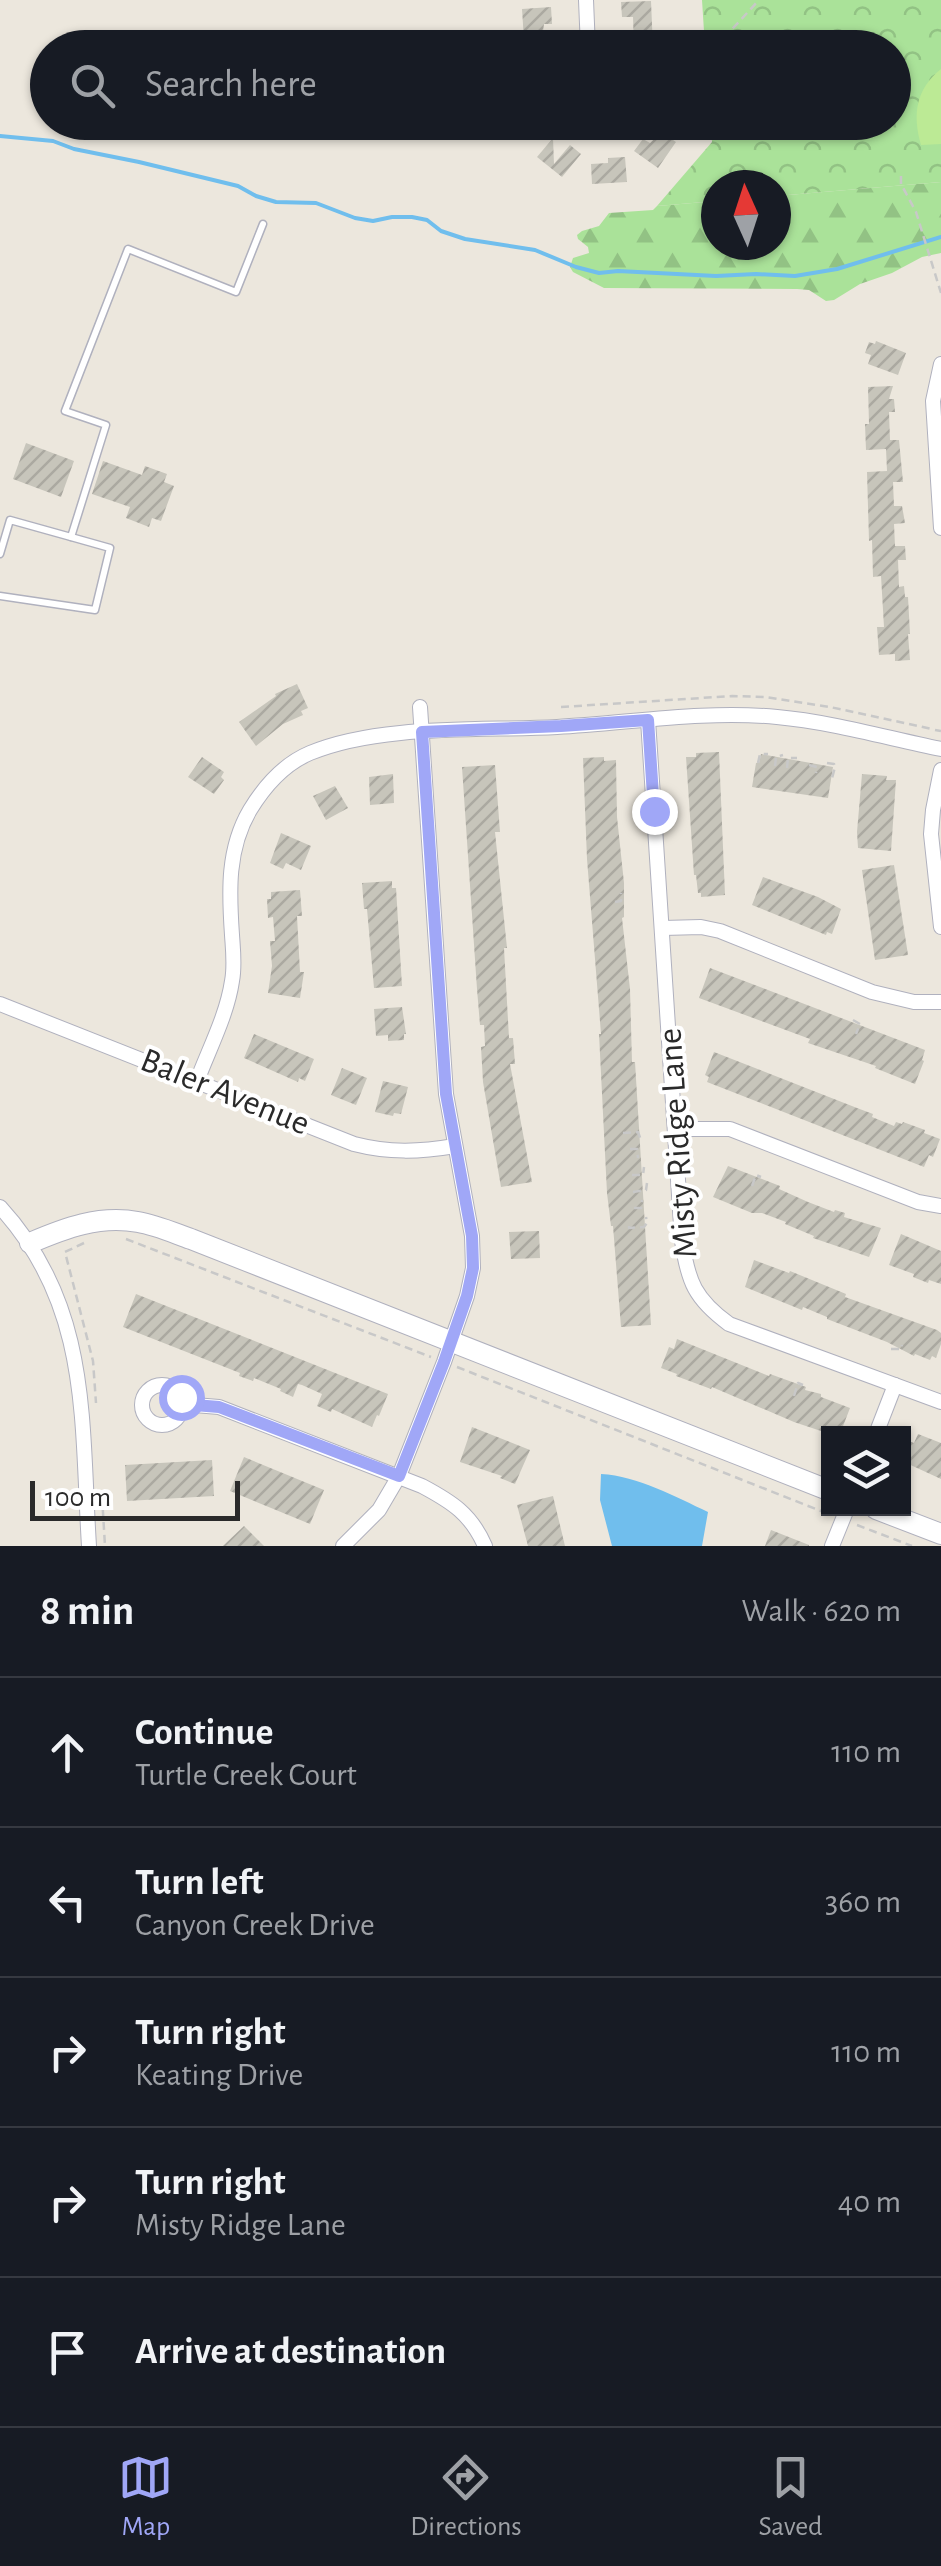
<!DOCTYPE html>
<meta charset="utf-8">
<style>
body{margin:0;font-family:"Alegreya Sans",sans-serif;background:#242831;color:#f1f3f6}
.controls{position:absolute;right:30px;bottom:30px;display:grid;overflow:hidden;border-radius:0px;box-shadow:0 2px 8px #0004}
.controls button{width:90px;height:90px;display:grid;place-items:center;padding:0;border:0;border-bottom:2px solid #363941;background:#171b24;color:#f1f3f6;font:50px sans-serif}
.compass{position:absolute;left:701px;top:170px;width:90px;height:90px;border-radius:50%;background:#171b24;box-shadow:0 2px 8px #0004;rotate:357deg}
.scale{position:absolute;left:30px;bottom:25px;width:210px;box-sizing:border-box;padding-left:10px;border:5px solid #2a2a2a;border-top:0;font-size:28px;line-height:35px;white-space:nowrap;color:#2a2a2a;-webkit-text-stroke:8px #fff;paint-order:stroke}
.stop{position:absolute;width:30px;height:30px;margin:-22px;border:8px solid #a0a7f7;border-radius:50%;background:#fff}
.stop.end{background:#a0a7f7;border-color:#fff;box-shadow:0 2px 10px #0008}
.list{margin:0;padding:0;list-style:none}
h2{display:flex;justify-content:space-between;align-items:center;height:130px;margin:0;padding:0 40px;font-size:42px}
h2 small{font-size:32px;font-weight:400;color:#9ea1a6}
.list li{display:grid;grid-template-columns:65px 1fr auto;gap:30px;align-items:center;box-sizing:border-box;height:150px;padding:0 40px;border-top:2px solid #363941}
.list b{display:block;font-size:38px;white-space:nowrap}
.list p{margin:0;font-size:32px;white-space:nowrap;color:#9ea1a6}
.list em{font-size:32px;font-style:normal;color:#9ea1a6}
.icon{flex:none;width:55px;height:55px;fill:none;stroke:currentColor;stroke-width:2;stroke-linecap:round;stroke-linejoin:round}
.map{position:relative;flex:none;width:941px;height:1546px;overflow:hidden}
.search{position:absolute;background:#171b24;box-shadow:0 2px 8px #0004;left:30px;right:30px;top:30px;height:110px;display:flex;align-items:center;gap:25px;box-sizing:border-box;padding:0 35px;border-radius:55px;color:#9ea1a6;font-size:38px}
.sheet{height:880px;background:#171b24}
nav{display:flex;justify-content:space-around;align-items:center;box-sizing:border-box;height:140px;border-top:2px solid #363941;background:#171b24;font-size:28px;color:#9ea1a6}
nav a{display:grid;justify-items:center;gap:5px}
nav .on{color:#a0a7f7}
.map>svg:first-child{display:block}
.forest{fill:url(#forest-firs)}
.park{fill:url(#park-crowns)}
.pitch{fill:#bcea95}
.water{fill:#70beed}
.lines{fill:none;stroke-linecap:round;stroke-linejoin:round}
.stream{stroke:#70beed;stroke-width:4}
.building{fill:url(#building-hatch)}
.lane-casing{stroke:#b0b1be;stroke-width:9}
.street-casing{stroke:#b0b1be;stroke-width:16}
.secondary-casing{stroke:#b0b1be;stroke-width:22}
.path{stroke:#c8c8c8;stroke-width:2.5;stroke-dasharray:8 5;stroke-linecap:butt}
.lane{stroke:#fff;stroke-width:6}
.street{stroke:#fff;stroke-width:14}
.secondary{stroke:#fff;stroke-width:20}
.route{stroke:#a0a7f7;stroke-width:12}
.labels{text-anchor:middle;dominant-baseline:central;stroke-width:8;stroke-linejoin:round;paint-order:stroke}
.street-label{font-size:35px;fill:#2a2a2a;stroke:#fff}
</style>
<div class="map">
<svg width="941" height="1546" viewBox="0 0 941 1546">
<defs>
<pattern id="forest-firs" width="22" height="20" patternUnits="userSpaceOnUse" patternTransform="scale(2.5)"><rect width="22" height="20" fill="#aae299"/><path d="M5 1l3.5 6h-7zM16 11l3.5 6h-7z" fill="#92c284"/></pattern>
<pattern id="park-crowns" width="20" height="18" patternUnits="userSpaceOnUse" patternTransform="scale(2.5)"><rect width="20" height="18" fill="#aae299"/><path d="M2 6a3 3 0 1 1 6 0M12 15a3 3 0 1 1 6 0" fill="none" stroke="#92c284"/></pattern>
<pattern id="building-hatch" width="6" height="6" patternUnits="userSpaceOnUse" patternTransform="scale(2.5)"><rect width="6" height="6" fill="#c7c5bb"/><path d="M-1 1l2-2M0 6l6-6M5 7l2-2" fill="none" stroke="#aba9a1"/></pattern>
</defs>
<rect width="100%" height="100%" fill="#ece7dd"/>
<path class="forest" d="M941 182V253L922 257 892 273 860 284 834 300 826 301 809 290 797 289 604 288 573 272 570 267 573 258 589 253 588 247 578 239 577 235 582 231 599 226 609 213 653 210 657 206 716 201V245H776V196Z"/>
<path class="park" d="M702 0H941V182L776 196V185H716V201L657 206 712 142 711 123 894 122V48L705 47Z"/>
<path class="pitch" d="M941 69V144L921 145C912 114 916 89 941 69Z"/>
<path class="water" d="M601 1474C638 1476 676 1497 708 1512L702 1546H612L600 1500Z"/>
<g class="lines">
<path class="stream" d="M0 136 53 141 74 149 139 162 238 186 256 196 276 202 316 203 355 218 373 221 392 217H412L427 220 441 231 465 239 535 250 576 267 599 273 618 271 716 276 756 274 795 276 837 269 941 237"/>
</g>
<g class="building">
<path d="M651 1 653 48H634L633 17H622L621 2Z"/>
<path d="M551 7 552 24H544L542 39 524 40 522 9Z"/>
<path d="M661 132 676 142 658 168 634 151 643 139 650 143Z"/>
<path d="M553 138 554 164 570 145 581 154 562 177 537 157Z"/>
<path d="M625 157 627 182 592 184 591 164 608 163V158Z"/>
<path d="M876 341 906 353 898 375 868 364 871 355 865 353 869 342 875 344Z"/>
<path d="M893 386 889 399H894L895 412H889L890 440H899L903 482H893L894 506H902L905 523 894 524 895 546H905L906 560H898L899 587 904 586 905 597H908L910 634H908L910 660 895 661V654L879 655 877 627H884L881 576 873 577 872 540 869 541 867 472 887 471 886 449 866 450 865 424H869L868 387Z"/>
<path d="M26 443 74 461 61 497 13 479Z"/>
<path d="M103 461 142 475 145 466 167 474 164 482 174 486 161 521 152 518 149 527 126 518 130 507 92 494Z"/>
<path d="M297 684 308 708 301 711 303 715 283 724 256 746 239 722 276 696 275 694Z"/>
<path d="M719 752 725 895 701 897V893H698L696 875H694L686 757H696V753Z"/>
<path d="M761 754 833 767 828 798 752 787 756 763H759Z"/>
<path d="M202 757 224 772 221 777 224 780 214 794 188 777Z"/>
<path d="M604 757V761L616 760 617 817 624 883V917L622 918 630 989 632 1062H635L651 1325 621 1327 613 1226H611L607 1193 599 1034H601L587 859 583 758Z"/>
<path d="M495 765 500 832H495L507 948H504L509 1038H513L515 1064H510L532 1182 501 1187 483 1082 481 1047 485 1046 484 1025H480L477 989 462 767Z"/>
<path d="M393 774 394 803 370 805 369 777Z"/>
<path d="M862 774 887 776 886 780H896L891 851 858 848 857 832Z"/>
<path d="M335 786 348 808 326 820 313 796Z"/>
<path d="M281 833 311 846 301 870 286 863 283 869 270 863Z"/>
<path d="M894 865 908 955 875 960 862 870Z"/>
<path d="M763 877 818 897 841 909 832 934 827 932 826 935 752 905Z"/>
<path d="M392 881V888H396L402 986 374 988 367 909H364L362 883Z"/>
<path d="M300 890 302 916H297L300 972H304L300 998 268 993 272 966 270 941H275L273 917 268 918 267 899H271V892Z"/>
<path d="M710 968 925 1050 922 1060 924 1061 915 1084 875 1068 876 1066 808 1043 810 1039 699 998Z"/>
<path d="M402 1007 406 1034H404V1040L388 1041V1035L376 1036 374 1009Z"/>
<path d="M254 1034 314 1059 305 1081 299 1078 298 1082 244 1058Z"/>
<path d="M714 1052 857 1108 873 1114 872 1117 894 1126 896 1122 902 1124 903 1122 925 1130 924 1133 940 1139 933 1157 929 1155 924 1167 707 1082 709 1077 705 1075Z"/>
<path d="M342 1068 367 1078 356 1105 331 1095Z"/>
<path d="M383 1081 408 1087 401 1114 394 1113 393 1116 375 1112Z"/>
<path d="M728 1166 780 1186 779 1189 808 1202 834 1212 835 1210 845 1213 844 1217 881 1228 869 1257 813 1238 814 1236 785 1224 786 1222 762 1213H752L713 1197Z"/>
<path d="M539 1231 540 1258 511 1259 509 1232Z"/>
<path d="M901 1234 941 1251V1284L929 1280 928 1283 913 1277 914 1274 889 1265Z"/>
<path d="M754 1260 789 1273 790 1271 846 1294 845 1297 937 1330 941 1333V1344L936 1358 932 1356 930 1360 915 1354 914 1356 887 1342 827 1319V1317L803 1307 802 1310 745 1287Z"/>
<path d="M136 1294 388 1394 379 1416 377 1415 372 1427 332 1409 331 1412 317 1406 322 1394 302 1385 298 1384 293 1397 280 1391 281 1389 254 1378 253 1381 239 1376 240 1373 123 1327Z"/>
<path d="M677 1339 769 1376 770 1374 806 1387 805 1390 821 1394V1397L850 1408 840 1434H830L794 1422 712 1387 711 1389 676 1376 677 1374 661 1368 669 1347 674 1349Z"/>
<path d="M472 1427 530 1450 515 1484 500 1478 502 1476 460 1462Z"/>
<path d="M918 1434 941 1443V1479L904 1462V1455L909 1441 914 1443Z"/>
<path d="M244 1457 324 1490 310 1524 230 1491Z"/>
<path d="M212 1460 214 1496 127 1501 125 1465Z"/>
<path d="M553 1496 565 1546H528L517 1505Z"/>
<path d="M244 1526 264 1546H223Z"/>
<path d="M771 1530 809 1545V1546H765Z"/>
</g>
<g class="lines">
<g class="lane-casing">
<g id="lane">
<path d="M0 554 10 520 71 537 106 425 65 411 128 249 236 292 263 224"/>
<path d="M0 596 95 610 110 548 71 537"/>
</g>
</g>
<g class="street-casing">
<g id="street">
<path d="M586 0 588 48"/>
<path d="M598 122 600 125 609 126 619 122"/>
<path d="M941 364 933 401 941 528"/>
<path d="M648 720 682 1241C688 1282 695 1299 729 1324L941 1402"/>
<path d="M941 770 933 810 931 834 941 927"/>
<path d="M663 928 701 927 720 931 872 992 914 1002H941"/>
<path d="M0 1004 354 1144C389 1153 419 1152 455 1146"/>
<path d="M197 1081C209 1049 227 1015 232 981 235 966 233 950 232 935 229 892 227 849 250 810 264 787 284 764 310 753 380 724 481 731 557 727 630 723 704 710 777 717 832 722 887 738 941 749"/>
<path d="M675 1129H730L918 1202 941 1206"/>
<path d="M0 1207C91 1306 81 1421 89 1546"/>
<circle cx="162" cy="1405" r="20"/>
<path d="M182 1404 219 1407 422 1486C452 1502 471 1514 485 1546"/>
<path d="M876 1434 895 1385"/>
<path d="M343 1546 379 1510 399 1476 444 1362 467 1296 473 1268 472 1236 446 1094 420 707"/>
<path d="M832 1546 847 1509"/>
</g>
</g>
<g class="secondary-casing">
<g id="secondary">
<path d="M30 1243C65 1228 99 1215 138 1222 156 1225 174 1233 191 1239L828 1490"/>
<path d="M876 1509 941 1534"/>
</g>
</g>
<g class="path">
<path d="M724 38 759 0"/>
<path d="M901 176V184L916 212 941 293"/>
<path d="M561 707 732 696 766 697 830 707 932 729"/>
<path d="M935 730 941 731"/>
<path d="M758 763 760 754H768"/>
<path d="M827 763 834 764 835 767 831 782"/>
<path d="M809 765 817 767 816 773"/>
<path d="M775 766 776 757 783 755"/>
<path d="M787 768 788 758H797"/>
<path d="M615 902 621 901V893"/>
<path d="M853 1020 860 1024 856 1034"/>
<path d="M623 1133 638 1132 641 1140"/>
<path d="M630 1149H637L638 1158"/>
<path d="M632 1175H643L644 1167"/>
<path d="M752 1186 756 1175 761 1177"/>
<path d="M633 1192 646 1190 647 1183"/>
<path d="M634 1208H641L642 1200"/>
<path d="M629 1226V1228L644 1227 647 1223 646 1217"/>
<path d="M126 1239 431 1357"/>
<path d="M84 1243 65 1252 93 1361 96 1403"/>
<path d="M891 1349H901L902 1345"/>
<path d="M457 1367 831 1515"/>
<path d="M794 1396 798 1383 803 1385"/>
<path d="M102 1496 105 1546"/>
<path d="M857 1525 912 1546"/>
</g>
<use href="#lane" class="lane"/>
<use href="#street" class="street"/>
<use href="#secondary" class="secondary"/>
</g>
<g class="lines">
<path class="route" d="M181 1397 182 1404 219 1407 399 1476 444 1362 467 1296 473 1268 472 1236 446 1094 422 732 561 726 648 720 654 811"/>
</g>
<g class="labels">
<g class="street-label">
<text transform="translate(225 1092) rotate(22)">Baler Avenue</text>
<text transform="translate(678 1143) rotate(-94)">Misty Ridge Lane</text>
</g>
</g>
</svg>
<div class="controls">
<button><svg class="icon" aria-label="layers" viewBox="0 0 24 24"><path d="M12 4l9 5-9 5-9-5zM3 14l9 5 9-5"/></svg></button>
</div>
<svg class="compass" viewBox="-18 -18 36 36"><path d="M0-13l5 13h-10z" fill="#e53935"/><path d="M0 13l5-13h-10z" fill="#9ea1a6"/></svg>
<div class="scale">100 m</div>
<div class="stop" style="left:181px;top:1397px"></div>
<div class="stop end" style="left:654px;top:811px"></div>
<div class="search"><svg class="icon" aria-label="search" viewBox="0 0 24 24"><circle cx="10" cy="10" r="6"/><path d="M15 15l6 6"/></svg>Search here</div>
</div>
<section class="sheet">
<h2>8 min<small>Walk · 620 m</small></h2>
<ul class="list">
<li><svg class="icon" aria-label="ahead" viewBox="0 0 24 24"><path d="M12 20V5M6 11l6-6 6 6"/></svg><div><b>Continue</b><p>Turtle Creek Court</p></div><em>110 m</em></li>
<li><svg class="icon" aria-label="left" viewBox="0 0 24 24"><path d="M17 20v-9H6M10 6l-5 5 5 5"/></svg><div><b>Turn left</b><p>Canyon Creek Drive</p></div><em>360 m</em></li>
<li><svg class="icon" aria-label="right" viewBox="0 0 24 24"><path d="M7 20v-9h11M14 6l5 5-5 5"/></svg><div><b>Turn right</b><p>Keating Drive</p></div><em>110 m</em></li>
<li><svg class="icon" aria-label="right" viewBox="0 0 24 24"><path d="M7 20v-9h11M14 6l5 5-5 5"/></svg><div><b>Turn right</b><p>Misty Ridge Lane</p></div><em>40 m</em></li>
<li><svg class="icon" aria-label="arrive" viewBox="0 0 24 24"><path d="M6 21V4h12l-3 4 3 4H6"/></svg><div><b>Arrive at destination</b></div></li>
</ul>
</section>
<nav>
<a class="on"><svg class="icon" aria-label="map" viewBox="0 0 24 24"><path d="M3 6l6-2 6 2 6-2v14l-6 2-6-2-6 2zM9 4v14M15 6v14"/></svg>Map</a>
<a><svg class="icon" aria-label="directions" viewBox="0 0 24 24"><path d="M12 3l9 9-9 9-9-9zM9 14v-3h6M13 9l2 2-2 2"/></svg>Directions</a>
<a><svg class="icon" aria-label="saved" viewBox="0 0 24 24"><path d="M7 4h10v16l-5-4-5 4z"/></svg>Saved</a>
</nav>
